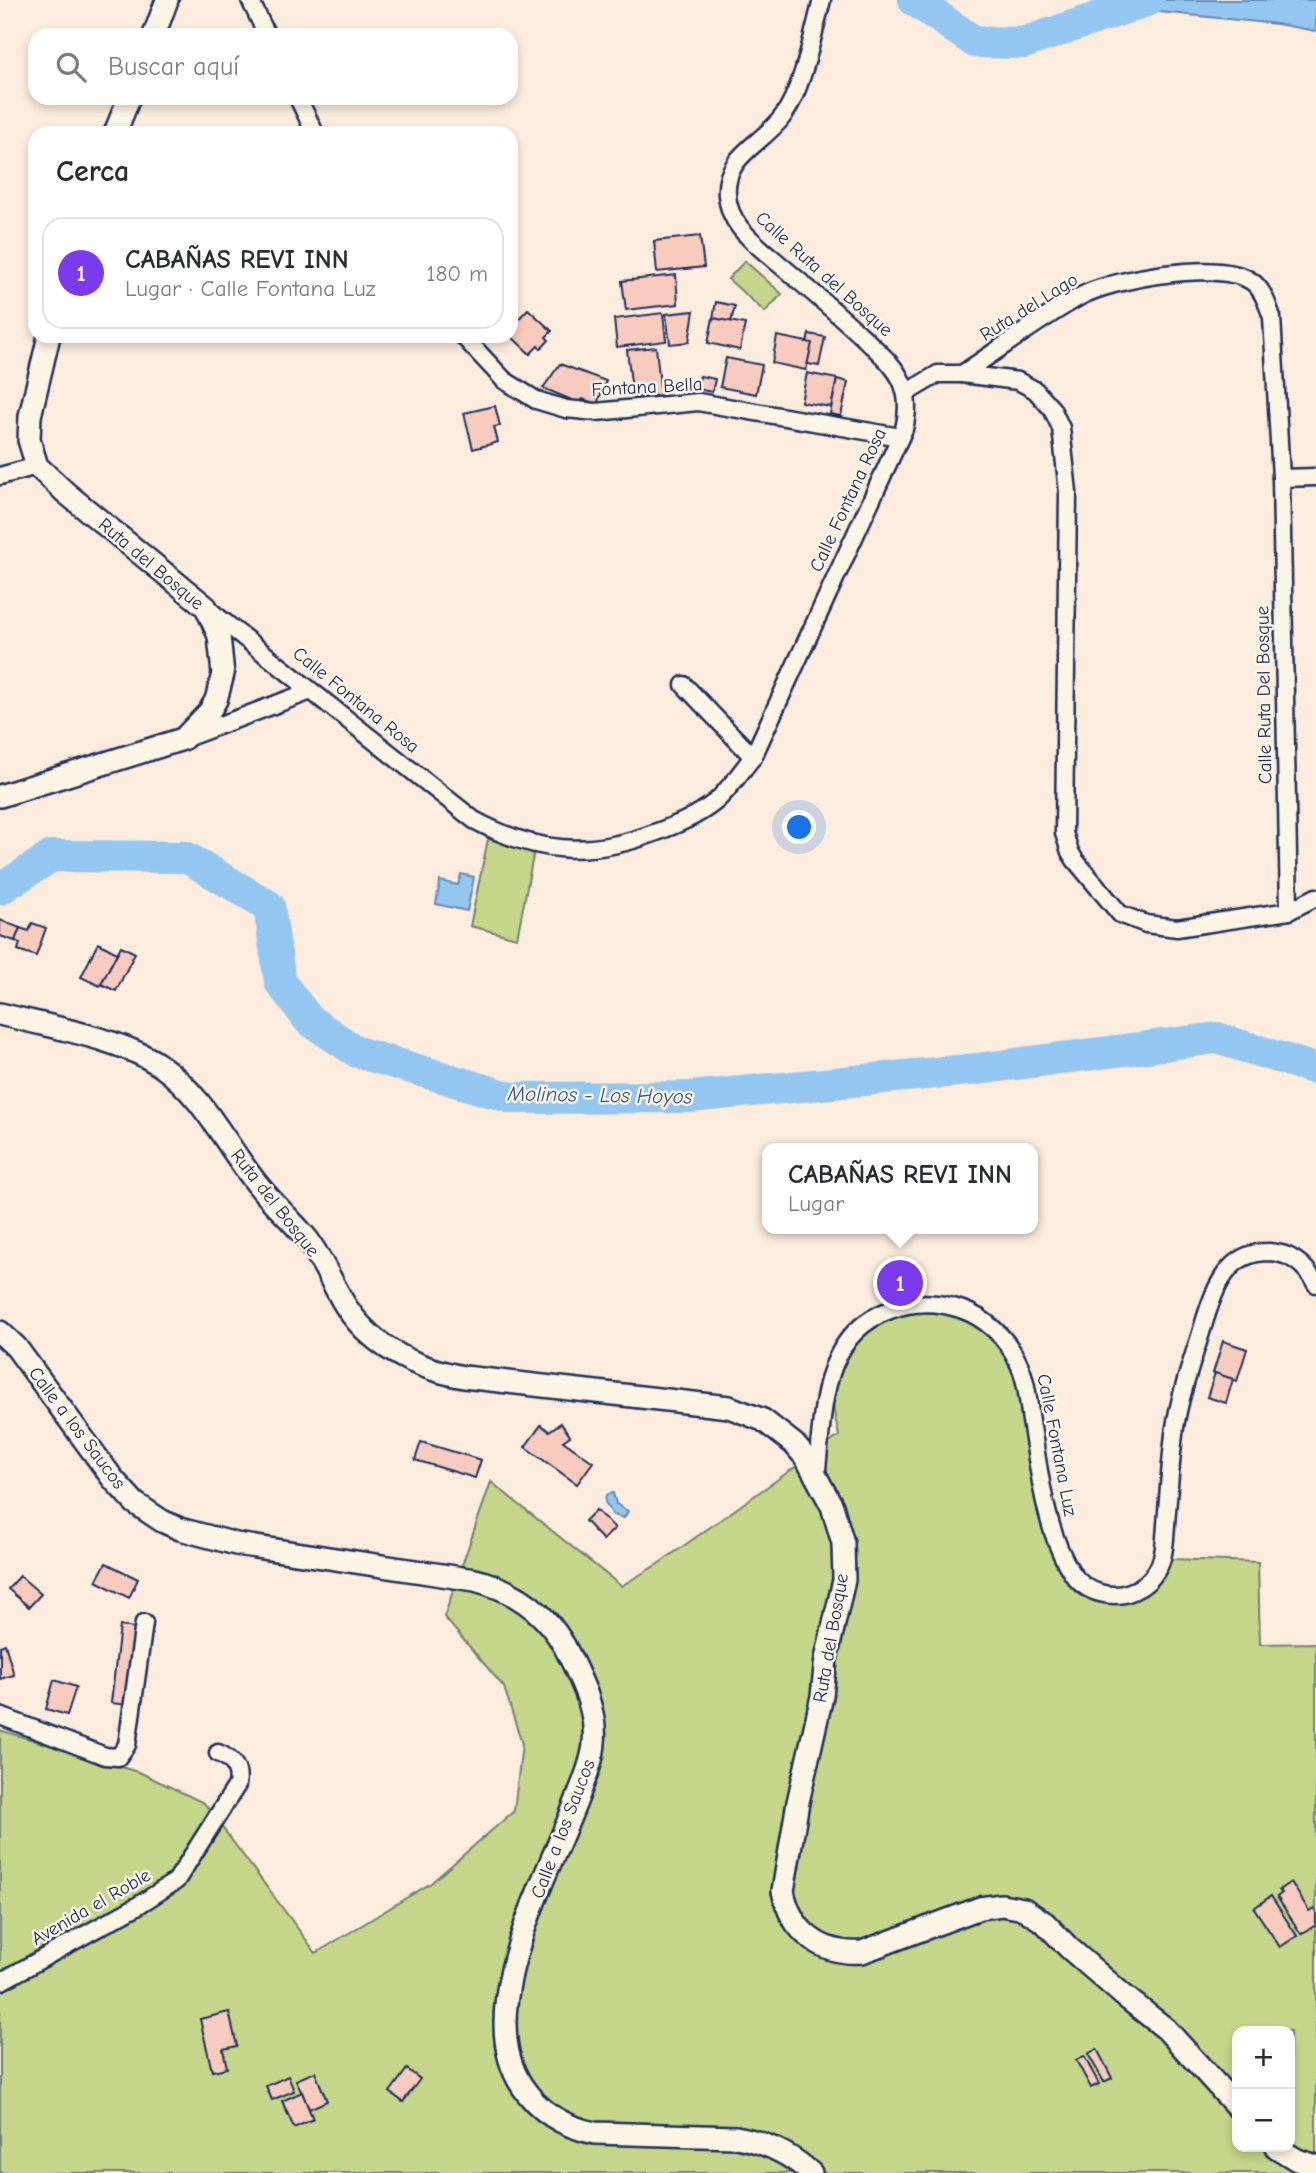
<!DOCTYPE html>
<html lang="es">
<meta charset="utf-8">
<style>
body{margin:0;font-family:"Comic Neue",sans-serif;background:#f7f7f7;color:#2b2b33}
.controls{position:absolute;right:21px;bottom:21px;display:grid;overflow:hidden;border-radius:14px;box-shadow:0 4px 10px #0003}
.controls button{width:63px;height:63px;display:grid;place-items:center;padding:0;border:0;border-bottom:2px solid #e1e1e2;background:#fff;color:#2b2b33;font:35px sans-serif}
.you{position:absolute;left:800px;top:828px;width:24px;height:24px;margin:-18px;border:5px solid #fff;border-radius:50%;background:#1a73e8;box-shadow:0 0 0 10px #1a73e833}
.badge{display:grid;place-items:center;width:46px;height:46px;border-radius:50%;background:#7c3aed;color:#fff;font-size:23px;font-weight:700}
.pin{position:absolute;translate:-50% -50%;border:4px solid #fff;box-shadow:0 2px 7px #0006}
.popup{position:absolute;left:762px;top:1143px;width:276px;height:91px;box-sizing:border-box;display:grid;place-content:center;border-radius:14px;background:#fff;filter:drop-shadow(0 2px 5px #0005);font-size:23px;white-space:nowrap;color:#7c7c81}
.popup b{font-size:26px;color:#2b2b33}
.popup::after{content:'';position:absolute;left:50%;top:100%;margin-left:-14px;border:14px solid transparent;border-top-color:#fff}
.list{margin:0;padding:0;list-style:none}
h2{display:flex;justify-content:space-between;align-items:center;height:91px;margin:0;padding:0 28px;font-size:30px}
h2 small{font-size:23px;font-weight:400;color:#7c7c81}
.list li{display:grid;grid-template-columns:46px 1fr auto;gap:21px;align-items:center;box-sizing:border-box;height:112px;margin:0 14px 14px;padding:0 14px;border:2px solid #e1e1e2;border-radius:21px}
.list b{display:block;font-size:26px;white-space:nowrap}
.list p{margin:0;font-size:23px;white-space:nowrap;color:#7c7c81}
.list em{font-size:23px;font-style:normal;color:#7c7c81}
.icon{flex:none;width:38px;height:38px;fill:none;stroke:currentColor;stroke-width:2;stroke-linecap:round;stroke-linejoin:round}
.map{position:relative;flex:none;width:1316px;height:2173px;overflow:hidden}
.search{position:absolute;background:#fff;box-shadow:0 4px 10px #0003;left:28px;top:28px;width:490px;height:77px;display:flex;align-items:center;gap:18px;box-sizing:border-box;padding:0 24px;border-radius:21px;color:#7c7c81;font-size:26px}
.panel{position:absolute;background:#fff;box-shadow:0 4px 10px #0003;left:28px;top:126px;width:490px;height:217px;border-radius:21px}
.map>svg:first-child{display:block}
.green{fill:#c5d589;stroke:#708274;stroke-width:2;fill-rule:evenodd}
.water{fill:#93c6f0;stroke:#638ab6;stroke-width:2}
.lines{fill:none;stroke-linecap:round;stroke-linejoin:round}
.river{stroke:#93c6f0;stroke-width:32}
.building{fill:#f9cabe;stroke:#1b2f5e;stroke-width:2}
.street-casing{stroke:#1b2f5e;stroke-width:21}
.secondary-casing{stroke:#1b2f5e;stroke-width:26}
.street{stroke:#fcf5e5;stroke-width:16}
.secondary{stroke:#fcf5e5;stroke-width:21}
.labels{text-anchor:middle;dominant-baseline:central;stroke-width:5;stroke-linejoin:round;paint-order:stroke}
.street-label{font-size:19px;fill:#1b2f5e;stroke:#fcf5e5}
.water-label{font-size:21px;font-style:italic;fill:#395582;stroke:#fcf5e5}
</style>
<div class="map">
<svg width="1316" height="2173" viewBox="0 0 1316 2173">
<rect width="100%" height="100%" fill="#fbecdd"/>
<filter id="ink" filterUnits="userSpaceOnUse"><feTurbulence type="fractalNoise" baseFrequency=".0143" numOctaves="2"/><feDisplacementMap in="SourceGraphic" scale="14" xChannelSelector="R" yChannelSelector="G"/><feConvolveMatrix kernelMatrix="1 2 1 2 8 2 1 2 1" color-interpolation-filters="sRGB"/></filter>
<g filter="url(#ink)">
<g class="green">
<path d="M745 261 782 294 765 312 728 279Z"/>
<path d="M488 839 534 851 517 938 470 926Z"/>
<path d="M920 1309 949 1311 987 1329 1012 1363 1064 1572 1116 1601 1170 1559 1258 1562 1260 1644 1316 1643V2173H0V1730L141 1773 204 1803 316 1953 431 1883 514 1811 522 1744 504 1687 444 1617 491 1482 621 1586 658 1564 839 1436C837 1426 834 1414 833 1404 833 1366 856 1334 888 1317 898 1313 910 1311 920 1309ZM1237 2031H1290V2147H1237Z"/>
</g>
<g class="water">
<path d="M1152 0H1316V31L1277 24 1160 12Z"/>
<path d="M461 874 474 877 467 911 436 904 440 881 458 885Z"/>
<path d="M613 1493 616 1504 628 1511 624 1518 613 1515 605 1502 606 1495Z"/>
</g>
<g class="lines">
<g class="river">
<path d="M914 0 975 42 1023 43 1149 0"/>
<path d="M0 889 52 856 186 857 269 906 280 982 309 1020 357 1052 512 1098 690 1097 977 1069 1217 1038 1312 1068H1316"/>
</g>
</g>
<g class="building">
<path d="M700 236 704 267 657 272 654 241Z"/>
<path d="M676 275 678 304 626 310 622 281Z"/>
<path d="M716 302 735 306 731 322 713 318Z"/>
<path d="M528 309 552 331 546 337 549 340 541 349 538 346 530 354 511 336V327Z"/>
<path d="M694 311 689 342 670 344 666 314Z"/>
<path d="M663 313 666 341 617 347 614 319Z"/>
<path d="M713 318 745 324 740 350 708 343Z"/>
<path d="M809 334 825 337 819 366 803 363Z"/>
<path d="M777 336 812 343 806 370 772 363Z"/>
<path d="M656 347 661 395 633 398 627 350Z"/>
<path d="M726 358 762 365 756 394 720 387Z"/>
<path d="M560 364 606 381 597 404 582 399 579 403 543 388Z"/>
<path d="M807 373 837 379 831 407 801 402Z"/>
<path d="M700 376 715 379 712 392 697 389Z"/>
<path d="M837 379 848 382 841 416 830 414Z"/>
<path d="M495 406 500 426 494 427 498 442 473 449 464 413Z"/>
<path d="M0 920 20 928 15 941 0 936Z"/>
<path d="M32 923 46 928 36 956 18 950 20 943 15 941 20 928 29 931Z"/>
<path d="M98 943 117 953 100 986 81 977Z"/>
<path d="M121 946 135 953 116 991 101 984Z"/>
<path d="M907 1271 911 1291 892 1295 888 1275Z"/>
<path d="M1223 1341 1247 1349 1237 1381 1213 1373Z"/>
<path d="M1215 1373 1233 1379 1226 1403 1207 1397Z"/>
<path d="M561 1423 570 1436 563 1441 593 1462 577 1484 525 1447 541 1425 549 1431Z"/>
<path d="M421 1442 481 1460 475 1478 415 1460Z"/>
<path d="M596 1510 615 1528 603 1540 585 1521Z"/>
<path d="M106 1563 138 1579 129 1598 96 1581Z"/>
<path d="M20 1576 41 1594 29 1607 8 1589Z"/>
<path d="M120 1626 136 1628 127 1705 111 1703Z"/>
<path d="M5 1644 14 1675 0 1679V1646Z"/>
<path d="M54 1680 76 1687 67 1715 46 1709Z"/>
<path d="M1291 1882 1309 1911 1314 1908 1316 1912V1925L1301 1934 1277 1897 1282 1893 1279 1890Z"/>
<path d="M1271 1896 1297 1936 1280 1947 1254 1908Z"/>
<path d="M229 2012 237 2046 223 2049 227 2068 212 2071 200 2019Z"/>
<path d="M1097 2049 1112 2078 1104 2082 1088 2054Z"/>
<path d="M1084 2056 1099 2084 1091 2088 1076 2060Z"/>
<path d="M407 2069 420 2079 403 2102 390 2092Z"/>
<path d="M315 2072 327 2101 309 2109 296 2080Z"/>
<path d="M288 2076 294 2091 272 2100 266 2086Z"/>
<path d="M302 2092 313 2119 294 2128 282 2101Z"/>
</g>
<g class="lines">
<g class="street-casing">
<g id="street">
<path d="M250 0 267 35"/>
<path d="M298 98 315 133"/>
<path d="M463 336 504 380 536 400 566 409 596 412 698 402 900 437"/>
<path d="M962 374C1001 348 1039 320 1079 297 1111 279 1219 259 1251 281 1263 289 1267 304 1272 317L1281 478 1289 911"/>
<path d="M906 393 938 374H962L1018 381 1035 390 1052 409 1061 428 1068 492 1064 833 1070 852 1075 860 1120 914 1146 924 1177 928 1289 911 1316 897"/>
<path d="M0 476 37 466"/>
<path d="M1281 478 1316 477"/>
<path d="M208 609 474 820C535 853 588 858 654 833 676 825 696 817 715 802 729 790 741 771 753 757L904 429C908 413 909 398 902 382 894 364 878 352 864 338 834 310 803 284 772 258 751 240 729 224 727 195 724 155 763 144 783 116 803 89 813 33 822 0"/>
<path d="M684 685 753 757"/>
<path d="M186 738 311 691"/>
<path d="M816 1478C824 1415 818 1336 890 1310 913 1301 936 1301 960 1309 985 1317 1007 1338 1018 1362 1027 1380 1028 1401 1031 1421 1039 1469 1045 1532 1072 1573 1085 1593 1113 1601 1135 1590 1148 1584 1158 1572 1162 1558 1165 1547 1165 1536 1166 1525 1168 1498 1170 1471 1173 1443 1176 1410 1186 1380 1196 1348 1205 1323 1211 1289 1230 1268 1240 1257 1254 1252 1269 1252 1291 1253 1306 1266 1316 1284"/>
<path d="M0 1716 105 1756 118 1757 127 1745 144 1623"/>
<path d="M0 1982 137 1906 176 1881 237 1785C240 1769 233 1759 218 1753"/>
</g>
</g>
<g class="secondary-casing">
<g id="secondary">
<path d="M154 35 167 0"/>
<path d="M115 133 129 98"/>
<path d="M0 796 183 739 209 712 216 700 223 674 219 636 206 607 66 493 37 466 29 440 30 416 49 336"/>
<path d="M0 1014C47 1026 123 1039 161 1066 204 1096 226 1146 258 1185 273 1204 293 1221 308 1240 321 1259 331 1280 342 1300 368 1345 414 1368 464 1377L729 1407 763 1420 794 1444 806 1458 832 1506 843 1543 844 1580 826 1659 822 1696 798 1802 783 1891C791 1931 820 1955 862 1952L980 1908 1002 1905 1024 1909 1045 1923 1069 1948 1123 1995 1166 2029 1237 2107"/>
<path d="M0 1332 16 1347 113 1479 135 1503 162 1521 180 1529 236 1544 475 1580C518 1591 551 1616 570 1657 583 1684 597 1712 594 1743 593 1760 585 1778 579 1794 551 1871 470 2008 522 2086 539 2112 565 2127 595 2133L736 2137C765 2142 789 2153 811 2173"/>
<path d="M1276 2147 1297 2160 1316 2166"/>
</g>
</g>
<use href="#street" class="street"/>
<use href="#secondary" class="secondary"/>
</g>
</g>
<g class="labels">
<g class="street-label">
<text transform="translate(824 274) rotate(42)">Calle Ruta del Bosque</text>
<text transform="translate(1029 307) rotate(-32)">Ruta del Lago</text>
<text transform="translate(647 387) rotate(-3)">Fontana Bella</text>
<text transform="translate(848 500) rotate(-65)">Calle Fontana Rosa</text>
<text transform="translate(151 564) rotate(40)">Ruta del Bosque</text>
<text transform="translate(1264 695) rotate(-91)">Calle Ruta Del Bosque</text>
<text transform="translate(356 700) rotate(39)">Calle Fontana Rosa</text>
<text transform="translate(275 1203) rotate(52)">Ruta del Bosque</text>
<text transform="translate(77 1428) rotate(53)">Calle a los Saucos</text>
<text transform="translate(1057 1445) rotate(79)">Calle Fontana Luz</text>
<text transform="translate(831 1638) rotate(-80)">Ruta del Bosque</text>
<text transform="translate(563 1829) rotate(-69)">Calle a los Saucos</text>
<text transform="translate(91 1907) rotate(-30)">Avenida el Roble</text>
</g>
<g class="water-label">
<text transform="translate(600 1095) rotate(1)">Molinos - Los Hoyos</text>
</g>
</g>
</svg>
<div class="controls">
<button>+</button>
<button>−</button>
</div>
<div class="you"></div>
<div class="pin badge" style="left:900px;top:1283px">1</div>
<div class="popup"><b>CABAÑAS REVI INN</b>Lugar</div>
<div class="search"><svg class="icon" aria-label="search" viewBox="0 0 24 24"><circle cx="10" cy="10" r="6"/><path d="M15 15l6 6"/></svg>Buscar aquí</div>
<section class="panel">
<h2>Cerca<small></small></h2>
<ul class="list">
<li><span class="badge">1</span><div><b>CABAÑAS REVI INN</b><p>Lugar · Calle Fontana Luz</p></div><em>180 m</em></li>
</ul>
</section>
</div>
